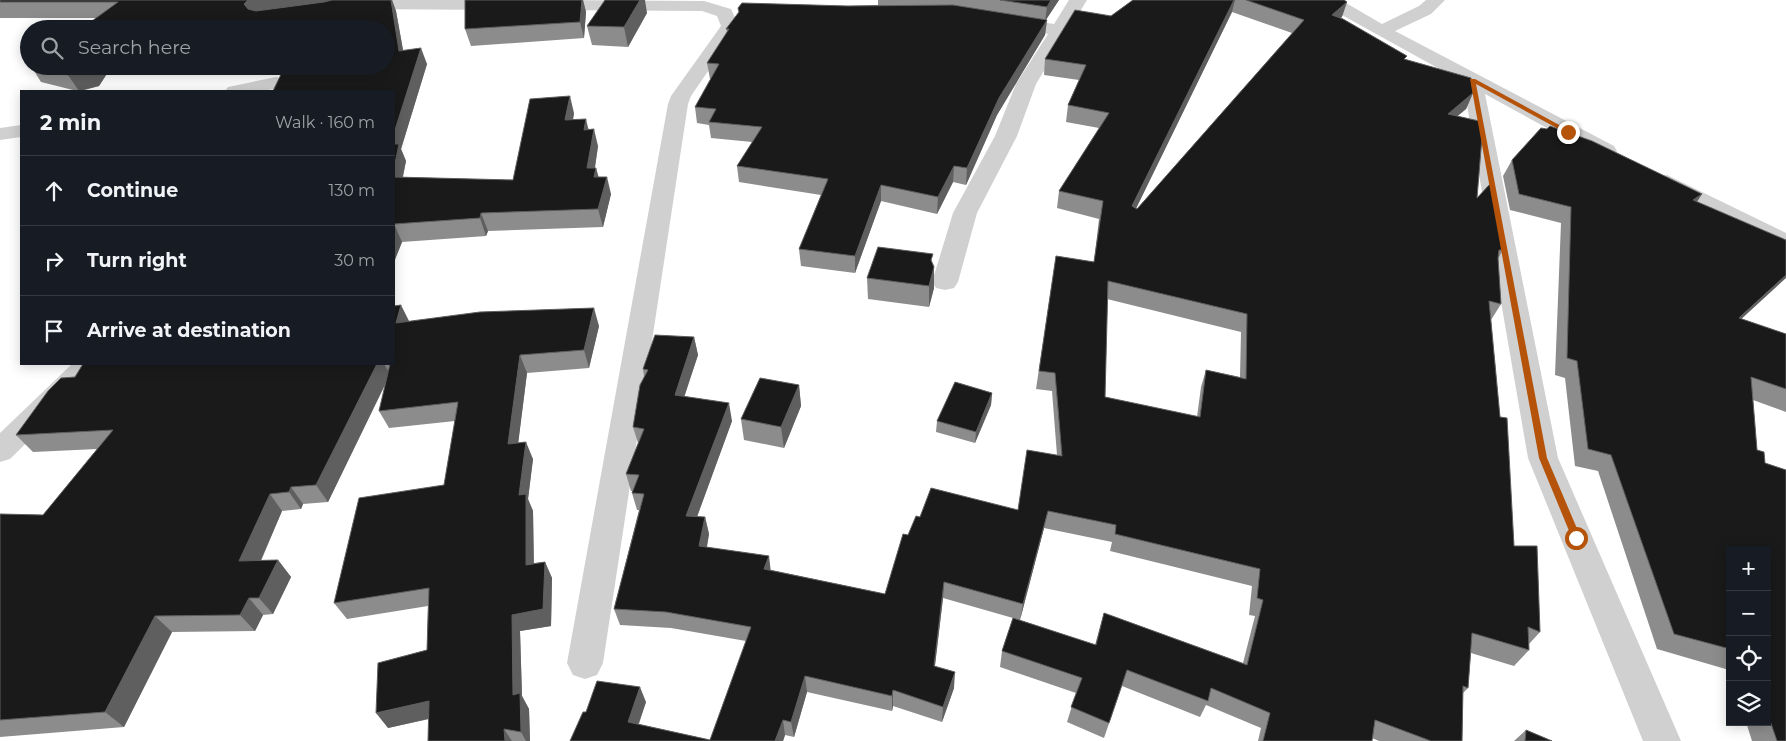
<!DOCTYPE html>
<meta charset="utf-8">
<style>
body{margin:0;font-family:Montserrat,sans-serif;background:#242831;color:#f1f3f6}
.controls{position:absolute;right:15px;bottom:15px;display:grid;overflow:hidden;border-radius:0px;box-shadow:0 2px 12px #0003}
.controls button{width:45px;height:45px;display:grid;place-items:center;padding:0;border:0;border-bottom:1px solid #363941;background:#171b24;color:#f1f3f6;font:25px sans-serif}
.stop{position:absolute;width:15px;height:15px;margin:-11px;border:4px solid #b45309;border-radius:50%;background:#fff}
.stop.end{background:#b45309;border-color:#fff;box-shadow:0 1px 5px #0008}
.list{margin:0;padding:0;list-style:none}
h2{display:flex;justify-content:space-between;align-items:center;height:65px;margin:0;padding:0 20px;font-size:21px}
h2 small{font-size:16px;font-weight:400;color:#9ea1a6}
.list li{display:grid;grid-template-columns:32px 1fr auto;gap:15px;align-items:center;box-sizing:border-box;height:70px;padding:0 20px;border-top:1px solid #363941}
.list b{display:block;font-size:19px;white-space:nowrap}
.list em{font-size:16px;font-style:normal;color:#9ea1a6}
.icon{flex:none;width:28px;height:28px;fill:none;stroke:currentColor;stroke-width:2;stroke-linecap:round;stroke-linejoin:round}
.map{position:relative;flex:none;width:1786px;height:741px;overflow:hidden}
.search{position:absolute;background:#171b24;box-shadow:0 2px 12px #0003;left:20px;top:20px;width:375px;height:55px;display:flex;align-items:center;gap:12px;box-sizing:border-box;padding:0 18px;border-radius:28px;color:#9ea1a6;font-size:19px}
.panel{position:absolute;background:#171b24;box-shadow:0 2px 12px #0003;left:20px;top:90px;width:375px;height:275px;border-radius:0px}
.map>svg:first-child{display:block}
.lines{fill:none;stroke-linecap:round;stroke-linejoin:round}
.street{fill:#d0d0d0;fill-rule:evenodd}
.wall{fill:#8c8c8c;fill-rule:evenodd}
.shaded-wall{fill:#5f5f5f}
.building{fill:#1a1a1a;stroke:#5f5f5f;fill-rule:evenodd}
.route{fill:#b45309}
</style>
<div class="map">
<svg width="1786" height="741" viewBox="0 0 1786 741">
<rect width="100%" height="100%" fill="#fff"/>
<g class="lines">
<g class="street">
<path d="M350 0H504L512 5 509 9 503 10 356 9 350 8 347 4Z"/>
<path d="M547 0 704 1 731 9 739 26 691 96 688 104 603 663 597 675 585 679 573 675 567 663 668 104 671 96 721 26 717 16 702 11 548 10 542 9 539 5Z"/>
<path d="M1069 0H1087L1036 84 1017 136 977 213 958 282 954 288 945 290 936 288 932 282 953 213 995 136 1016 84 1048 34 1008 27 1002 26 999 22 1002 18 1008 17 1054 24Z"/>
<path d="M1319 0H1341L1382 24 1419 6 1426 0H1445L1431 14 1395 31 1614 146 1617 151 1614 156 1606 157 1598 156 1485 94 1558 458 1681 741H1643L1528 458 1463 82 1322 4Z"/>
<path d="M276 77 283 79 286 83 283 87 264 91H225L228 87Z"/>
<path d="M21 125V137L0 140V128Z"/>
<path d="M1667 175 1786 233V251L1777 248 1659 187 1656 182 1659 177Z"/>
<path d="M72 364H103L99 371 10 459 0 462V433Z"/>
</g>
</g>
<g class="wall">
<path d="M0 0H392L396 11 403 50 427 64 401 149 406 161 403 177 513 180 574 113 573 120 589 129 598 146 595 168H596L598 177 611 194 603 227 488 231 486 236 402 242 394 262 386 29 96 18H0Z"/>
<path d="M465 0H583L586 12 584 38 471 46 465 29Z"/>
<path d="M878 0H1059L1046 20H1047L1045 35 997 115 966 185 953 182 937 214 881 201 855 273 801 266 799 249 821 195 739 182 737 166 752 142 711 138 709 125 697 123 695 107 711 79H710L707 63 727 32 726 29 739 12 848 6 878 5Z"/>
<path d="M1133 0H1344L1347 2 1341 18 1405 59 1473 93 1466 109 1457 116 1477 198 1503 250 1498 259 1501 304 1491 320 1500 417 1514 546 1540 632 1529 644V650L1514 666 1471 653 1468 688 1463 693 1462 741H1379L1372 738V741H1258L1261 728 1206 705 1200 717 1122 686 1104 738 1067 722 1076 693 1000 667 1002 651 1013 618 943 598 935 666 954 688 942 722 893 706 892 711 807 692 794 737 785 735 783 741H570L586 712 646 702 639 724 710 740 746 641 671 628 620 625 614 609 639 510H637L632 493 633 491H631L626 474 638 443 633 427 644 376 643 369 694 337 698 355 684 396 732 421 697 517H705L709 534 707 547 771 570 885 594 908 535 920 517 1018 510 1057 455 1052 391 1036 389 1056 256 1094 262 1099 219 1057 208 1059 191 1099 128 1066 122 1068 105 1079 80 1044 75 1045 59 1111 16ZM1232 12 1292 33 1137 209 1136 208ZM1107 299 1241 332 1240 377 1206 370 1201 387 1197 417 1105 397ZM1044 528 1112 542 1110 551 1252 586 1249 615 1255 616 1243 663 1104 613 1095 645 1020 620Z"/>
<path d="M647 13 628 47 592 45 587 26Z"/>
<path d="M31 66H148L147 67 133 72 110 69 99 86 81 91H77L41 82Z"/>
<path d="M1512 160 1702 194 1697 202 1742 319 1786 334V412L1753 400 1757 450 1765 463 1786 741H1752L1746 722H1767V550H1730V671L1729 670 1657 649 1598 471 1575 466 1565 378 1555 375 1561 223 1510 210 1503 176Z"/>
<path d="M933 263 934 288 929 307 868 299 867 278Z"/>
<path d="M409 321 599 326 589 368 527 373 518 443 533 459 528 499 533 511 534 563 545 562 552 578 551 626 520 631 522 696 529 709 530 741H428L429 719 388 728 427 650 428 606 347 619 334 603 444 485 455 421 389 428 379 411 386 383 328 502 303 504 301 509 282 511 261 561 278 560 291 577 273 614 263 615 255 631 172 632 124 727 0 737V514L43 515 97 449 33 452 16 435 75 377 83 364H394Z"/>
<path d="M799 385 801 406 784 448 744 440 741 419Z"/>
<path d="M992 393 991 405 975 443 936 432 937 421Z"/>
<path d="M1526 730 1552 741H1514Z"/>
</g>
<g class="shaded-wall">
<path d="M248 0H345L252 20 244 4Z"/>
<path d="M391 0H392L396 11 406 67 399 51Z"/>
<path d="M582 0H583L586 12 584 38 580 22Z"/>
<path d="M640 0H645L647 13 628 47 624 27Z"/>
<path d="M1051 0H1059L1045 21 1047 7Z"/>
<path d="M1234 0H1235L1232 12 1129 223 1132 206Z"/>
<path d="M1347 2 1342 17 1327 31 1332 15Z"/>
<path d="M1047 20 1045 35 997 115 966 185 967 168 999 98Z"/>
<path d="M421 48 427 64 401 149 406 161 399 194 394 181V133Z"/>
<path d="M91 66H108L110 69 99 86 79 91 68 75Z"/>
<path d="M130 66H148L147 67 133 72Z"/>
<path d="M1473 93 1466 109 1440 131 1448 114Z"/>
<path d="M570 96 574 113 570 137 565 120Z"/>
<path d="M586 119 590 136 584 130Z"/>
<path d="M594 129 598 146 592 186 587 168Z"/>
<path d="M954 166 953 182 937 214 938 197Z"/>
<path d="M596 168 601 185 594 177Z"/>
<path d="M607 177 611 194 603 227 598 209Z"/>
<path d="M881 185V201L855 273V256Z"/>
<path d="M1702 194 1691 210 1693 200Z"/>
<path d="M481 213 488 231 486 236 480 218Z"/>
<path d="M394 224 402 242 394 262Z"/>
<path d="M934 267V288L929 307V286Z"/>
<path d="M1786 275V278L1725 334 1739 318Z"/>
<path d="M401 305 410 323H396Z"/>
<path d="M594 308 599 326 589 368 584 350Z"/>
<path d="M694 337 698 355 679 413 675 395Z"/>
<path d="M520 355 527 373 516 461 508 444Z"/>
<path d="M377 364H384L390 374 328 502 316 485Z"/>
<path d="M799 385 801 406 784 448 781 427Z"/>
<path d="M992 393 991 405 975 443 976 432Z"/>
<path d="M729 403 732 421 691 533 686 516Z"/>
<path d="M526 442 533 459 528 499 533 511 534 582 526 565 519 495Z"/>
<path d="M291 487 303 504 301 509 289 492Z"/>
<path d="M270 494 282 511 253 578 239 561Z"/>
<path d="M1048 511 1044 528 1020 620 1023 604Z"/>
<path d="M705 517 709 534 704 562 699 546Z"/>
<path d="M769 556 771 573 764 569Z"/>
<path d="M278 560 291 577 273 614 259 598Z"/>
<path d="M545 562 552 578 551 626 520 631 522 696 529 709 530 741H526L521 732 513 695 512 615Z"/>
<path d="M944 582 943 598 933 681 934 666Z"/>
<path d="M249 598 263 615 255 631 240 615Z"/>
<path d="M155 616 172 632 124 727 105 712Z"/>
<path d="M955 672 954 688 942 722 943 707Z"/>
<path d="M805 676 807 692 794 737 791 722Z"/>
<path d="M640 687 646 702 634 736 628 722Z"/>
<path d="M893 690V706L892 711V696Z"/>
<path d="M429 701 441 716 388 728 376 713Z"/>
<path d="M783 720 785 735 783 741H775Z"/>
<path d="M504 729 512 741H505Z"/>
</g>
<g class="building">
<path d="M0 0H248L244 4 248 9 256 11 324 2 332 0H391L399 51 421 48 394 133V91H273L285 66H386V29H81L118 2H0Z"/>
<path d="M465 0H582L580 22 465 29Z"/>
<path d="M605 0H640L624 27 587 26Z"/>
<path d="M1000 0H1051L1047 7Z"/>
<path d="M1133 0H1234L1132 206 1137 209 1304 20 1246 0H1344L1347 2 1332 15 1343 19 1407 56 1404 59 1471 78 1473 93 1448 114 1479 121 1482 137 1477 198 1490 184 1503 250H1499L1498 258 1501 304 1489 301 1500 417 1507 418 1514 546H1537L1540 632 1528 627 1529 650 1472 633 1468 688 1463 686 1462 741H1431L1375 720 1372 741H1263L1270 713 1211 688 1208 701 1127 670 1109 723 1071 707 1082 678 1002 651 1013 618 1096 645 1104 613 1247 665 1263 600 1257 598 1260 569 1115 534 1116 525 1048 511 1023 604 944 582 934 666 955 672 943 707 893 690 892 696 805 676 791 722 783 720 775 741H570L583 712H586L597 681 640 687 628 722 710 740 751 627 666 612 614 609 644 494 632 493 639 475 626 474 644 429 633 427 640 385 648 370 643 369 655 335 694 337 675 395 729 403 686 516 705 517 699 546 769 556 764 569 885 594 903 534 908 535 916 516 920 517 931 488 1018 510 1027 450 1062 456 1055 373 1039 371 1056 256 1094 262 1103 201 1059 191 1109 113 1068 105 1086 65 1045 59 1075 10 1111 16ZM1108 281 1247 314 1246 379 1206 370 1200 417 1105 397Z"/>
<path d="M742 3 848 6 953 5 1047 20 999 98 967 168 954 166 938 197 881 185 855 256 799 249 828 179 737 166 762 127 709 122 716 109 695 107 719 64 707 63 729 29H726L739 12 738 8Z"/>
<path d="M34 66H91L88 70 68 75Z"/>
<path d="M570 96 565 120 586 119 584 130 594 129 587 168H596L594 177H607L598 209 481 213 480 218 394 224V226V177L513 180 530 99Z"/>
<path d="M1550 126 1592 141 1702 194 1693 200 1786 240V275L1739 318 1786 334V389L1751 377 1757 450 1764 452 1765 463 1786 470V741H1777L1767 712V550H1730V649L1674 634 1611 455 1588 449 1577 361 1567 358 1571 207 1519 194 1512 160 1541 128 1547 129Z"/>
<path d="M394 144H399L394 168Z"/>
<path d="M878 247 933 254 931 260 934 267 929 286 867 278Z"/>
<path d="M401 305 396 323 480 312 594 308 584 350 520 355 508 444 526 442 519 495 526 494V565L545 562 543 609 512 615 513 695 520 693 521 732 504 729 505 741H428L429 701 376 713 378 663 427 650 429 588 334 603 359 498 444 485 458 402 379 411 390 364H394V306Z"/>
<path d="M83 364H377L316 485 291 487 289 492 270 494 239 561 278 560 259 598H249L240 615 155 616 105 712 0 720V514L43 515 113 430 16 435 48 391 61 378 75 377Z"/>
<path d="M760 378 799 385 781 427 741 419Z"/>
<path d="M955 382 992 393 976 432 937 421Z"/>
<path d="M1526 730 1552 741H1525Z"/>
</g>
<path class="route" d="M1470 79H1475L1572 132 1566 133 1476 84 1547 458 1581 538 1576 542 1572 538 1539 458Z"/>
</svg>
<div class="controls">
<button>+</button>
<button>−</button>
<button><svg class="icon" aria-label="locate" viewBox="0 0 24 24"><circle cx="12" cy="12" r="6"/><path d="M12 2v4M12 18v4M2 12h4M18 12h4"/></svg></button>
<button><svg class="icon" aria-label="layers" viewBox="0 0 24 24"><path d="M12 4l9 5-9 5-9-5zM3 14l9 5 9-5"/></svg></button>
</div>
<div class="stop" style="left:1576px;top:538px"></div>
<div class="stop end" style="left:1568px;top:132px"></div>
<div class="search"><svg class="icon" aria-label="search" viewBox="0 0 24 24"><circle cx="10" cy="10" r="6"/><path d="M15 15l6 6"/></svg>Search here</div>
<section class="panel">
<h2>2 min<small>Walk · 160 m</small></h2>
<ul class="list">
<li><svg class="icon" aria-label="ahead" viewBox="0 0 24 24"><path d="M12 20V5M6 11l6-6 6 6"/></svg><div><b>Continue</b></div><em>130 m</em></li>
<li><svg class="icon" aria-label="right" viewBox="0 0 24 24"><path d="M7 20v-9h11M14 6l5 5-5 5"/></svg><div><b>Turn right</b></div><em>30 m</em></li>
<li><svg class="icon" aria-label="arrive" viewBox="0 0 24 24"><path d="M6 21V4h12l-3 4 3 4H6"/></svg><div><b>Arrive at destination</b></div></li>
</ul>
</section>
</div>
